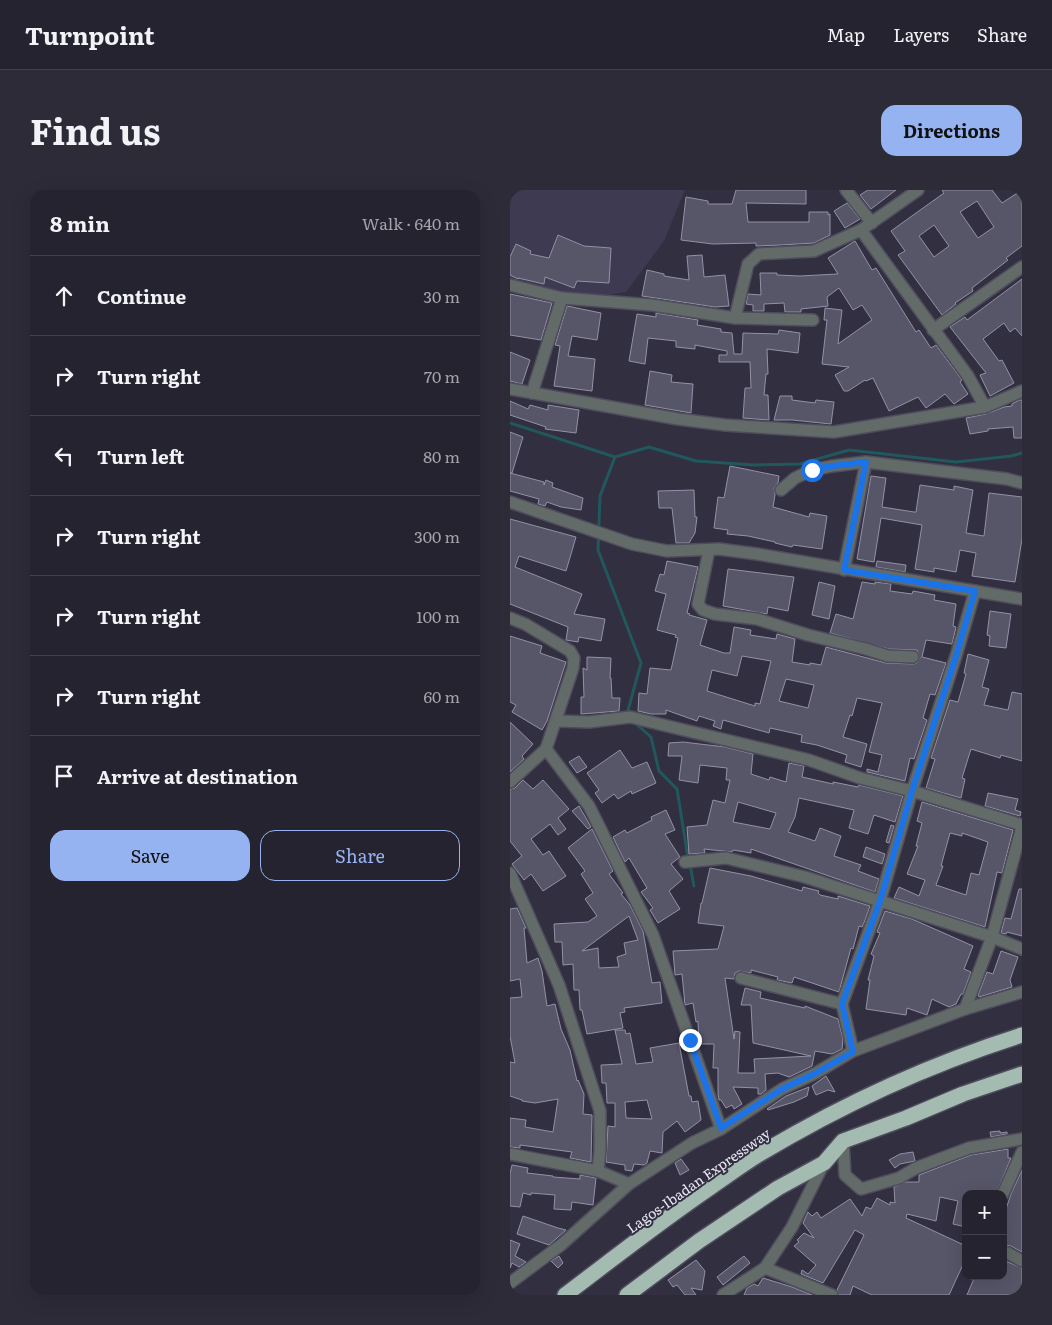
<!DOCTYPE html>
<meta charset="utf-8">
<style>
body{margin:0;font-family:Literata,serif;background:#2d2b38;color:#f1f3f6}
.controls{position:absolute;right:15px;bottom:15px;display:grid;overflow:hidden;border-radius:10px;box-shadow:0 5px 20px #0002}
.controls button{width:45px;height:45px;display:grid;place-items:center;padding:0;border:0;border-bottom:1px solid #42404c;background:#252330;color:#f1f3f6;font:25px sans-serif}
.stop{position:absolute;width:15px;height:15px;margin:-11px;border:4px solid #1a73e8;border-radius:50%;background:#fff}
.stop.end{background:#1a73e8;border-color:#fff;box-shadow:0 1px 5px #0008}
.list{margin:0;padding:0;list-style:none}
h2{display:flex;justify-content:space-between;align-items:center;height:65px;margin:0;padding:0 20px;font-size:21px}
h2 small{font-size:16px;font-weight:400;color:#a3a4ab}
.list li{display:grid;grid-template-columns:32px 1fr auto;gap:15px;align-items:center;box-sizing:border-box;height:80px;padding:0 20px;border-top:1px solid #42404c}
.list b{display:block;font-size:19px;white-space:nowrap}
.list em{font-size:16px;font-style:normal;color:#a3a4ab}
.actions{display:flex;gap:10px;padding:15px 20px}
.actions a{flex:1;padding:11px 0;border:1px solid #95b2f1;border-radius:15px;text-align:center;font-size:18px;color:#95b2f1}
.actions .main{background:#95b2f1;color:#111}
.icon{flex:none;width:28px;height:28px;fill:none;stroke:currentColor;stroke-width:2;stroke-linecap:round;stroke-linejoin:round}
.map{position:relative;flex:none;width:512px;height:1105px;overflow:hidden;border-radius:15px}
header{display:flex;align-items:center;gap:30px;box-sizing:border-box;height:70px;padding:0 25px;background:#252330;border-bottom:1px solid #42404c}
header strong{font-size:24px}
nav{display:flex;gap:28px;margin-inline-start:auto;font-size:18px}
.intro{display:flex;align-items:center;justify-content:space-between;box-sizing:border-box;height:120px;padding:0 30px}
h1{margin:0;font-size:35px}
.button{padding:12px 22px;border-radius:15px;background:#95b2f1;color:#111;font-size:18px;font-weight:700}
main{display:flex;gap:30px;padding:0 30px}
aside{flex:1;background:#252330;border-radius:15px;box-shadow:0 5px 20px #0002}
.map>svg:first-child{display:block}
.built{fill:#3d3a51}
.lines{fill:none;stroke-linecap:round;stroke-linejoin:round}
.stream{stroke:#21585b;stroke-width:3}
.building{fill:#575568;stroke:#9391a6;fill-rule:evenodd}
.minor-casing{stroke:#4e4c5d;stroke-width:14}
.highway-casing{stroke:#4e4c5d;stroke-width:18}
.minor{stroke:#626b67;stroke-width:11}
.highway{stroke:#a3bbb0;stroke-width:15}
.route{stroke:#1a73e8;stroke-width:6}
.labels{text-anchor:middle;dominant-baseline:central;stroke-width:4;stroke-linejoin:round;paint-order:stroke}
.street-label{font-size:14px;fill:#e8e7f3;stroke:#312f40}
</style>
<header>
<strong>Turnpoint</strong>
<nav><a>Map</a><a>Layers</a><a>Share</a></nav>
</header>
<div class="intro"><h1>Find us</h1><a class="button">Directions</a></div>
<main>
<aside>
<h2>8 min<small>Walk · 640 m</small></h2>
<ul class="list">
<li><svg class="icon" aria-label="ahead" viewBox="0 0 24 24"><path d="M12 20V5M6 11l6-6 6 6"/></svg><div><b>Continue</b></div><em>30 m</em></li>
<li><svg class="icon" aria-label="right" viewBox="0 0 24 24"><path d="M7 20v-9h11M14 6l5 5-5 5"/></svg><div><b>Turn right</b></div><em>70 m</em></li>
<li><svg class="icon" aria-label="left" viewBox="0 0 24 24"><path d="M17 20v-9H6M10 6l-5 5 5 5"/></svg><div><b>Turn left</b></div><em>80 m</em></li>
<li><svg class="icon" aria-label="right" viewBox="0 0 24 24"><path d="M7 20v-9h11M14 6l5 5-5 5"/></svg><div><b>Turn right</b></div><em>300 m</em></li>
<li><svg class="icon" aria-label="right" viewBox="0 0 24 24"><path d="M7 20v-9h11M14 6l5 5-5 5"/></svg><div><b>Turn right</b></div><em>100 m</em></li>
<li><svg class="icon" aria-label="right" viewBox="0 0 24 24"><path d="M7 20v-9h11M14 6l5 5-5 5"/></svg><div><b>Turn right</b></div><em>60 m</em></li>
<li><svg class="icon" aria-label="arrive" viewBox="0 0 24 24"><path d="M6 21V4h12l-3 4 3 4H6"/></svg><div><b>Arrive at destination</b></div></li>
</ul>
<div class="actions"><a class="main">Save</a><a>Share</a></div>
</aside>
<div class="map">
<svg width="512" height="1105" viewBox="0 0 512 1105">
<rect width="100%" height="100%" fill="#312f40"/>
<path class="built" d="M0 0H175L154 51 116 102 68 109 0 97Z"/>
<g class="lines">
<g class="stream">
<path d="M0 233 105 267 139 257 186 271 244 275 290 274 339 260 446 272 501 266 512 263"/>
<path d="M105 267 90 306 88 360 131 473 117 524"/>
<path d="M124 532 141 547 149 581 167 599 178 668"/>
<path d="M180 675 184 696"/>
</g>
</g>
<g class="building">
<path d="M226 0H296V14L236 13 238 32H299V22H318V25L320 24V45L304 53 270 55 246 56V53L203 54 171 50 176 7 198 11V14H222Z"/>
<path d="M358 0H386L361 19 350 5Z"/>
<path d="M432 0H482L492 13 512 0V56L496 68 498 70 462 98 463 101 445 113 446 114 432 125 388 65 395 61 381 41 434 3ZM467 11 484 37 468 48 450 22ZM424 35 439 56 424 67 409 46Z"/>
<path d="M337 13 350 29 335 38 324 21Z"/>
<path d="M48 45 74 56 101 58 99 93 67 91 64 98 35 87 34 94 8 88V89L0 85V67L6 54 21 61 20 64 39 68Z"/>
<path d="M345 51 362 80 366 78 406 142 409 140 421 158 426 155 452 190 450 192 458 204 444 214 435 204 416 218 408 207 379 221 363 188 356 191 355 190 338 201H334L325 185 339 177 312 174 317 130H314L315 118 332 120 328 154 362 130 352 115 343 120 329 98 317 107 318 116 291 119V122H275L274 113 254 114V121H243V115L236 114 238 104 251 105 250 83H267V85L290 86 328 84 318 68Z"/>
<path d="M192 65 194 87 215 85 219 116 205 117 132 106 137 80 154 84V86L179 90 177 66Z"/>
<path d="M512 89V146L505 138 500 142 494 133 473 149 489 171 492 170 504 193 480 206 470 185 476 183 440 137 455 127 457 130Z"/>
<path d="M0 104 42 113 31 150 0 145Z"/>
<path d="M57 116 91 123 87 150 62 146 58 166 85 169 82 201 44 196 50 156 45 155Z"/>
<path d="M146 123 188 130 187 135 211 139V142L222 143 224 164H232L233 143 268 144 269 140 290 143 288 163 257 159 258 184H256L254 205H258L259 230 233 228 235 198H241L240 172H209V165H217V161L185 155V159L166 157V151L138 148 135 174 119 171 127 124 146 127Z"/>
<path d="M0 162 20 170 12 194 0 191Z"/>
<path d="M140 181 162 185 161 192 183 194 181 223 135 215Z"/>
<path d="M270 206H282V210L305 213 306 210 324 212 321 234 282 230H264Z"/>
<path d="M509 210H512V248H504L503 237 478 239V241L460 244 456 228 476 224 494 217 502 216V214Z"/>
<path d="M0 211 18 219 20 215 38 220V215L69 220 66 243 35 239 36 237 0 225Z"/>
<path d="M0 242 13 247 2 283 0 282Z"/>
<path d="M220 276 269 286 268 293 264 298 265 305 263 317 299 327 300 323 317 326 312 359 283 355 282 357 265 353V352L238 346 217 344 218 340 204 338 208 307 214 308Z"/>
<path d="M0 283 34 292V295L36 290 43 293 42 297 73 308 71 320 51 317 37 312 35 316 28 314 29 309 0 301Z"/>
<path d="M361 286 376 288 372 317 404 322H406L410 295 444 300V296L463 300 456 343 474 346 479 303 512 307V349L505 392 462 386 466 363 450 360 446 382 424 378V382L405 379 412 335 371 328 364 372 347 369Z"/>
<path d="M184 300 185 327H187L185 343 179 353H166L162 318H149L148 301Z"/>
<path d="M0 329 66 347 56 381 9 366 5 377 72 404 64 424 95 429 91 451 69 447 68 452 56 450 58 437 0 414Z"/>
<path d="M157 371 188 377 177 423 180 424 179 425 197 430 190 455 214 463H220L224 437 241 440 240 445 266 449 267 444 285 449 282 472 300 475V473L311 475 316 457 376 473 403 474 407 473 410 468 407 460 379 459 320 443 326 424 343 429 352 392 365 394V392L381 394 380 401 402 404 403 401 425 405 424 410 446 414 443 436 446 437 442 454 416 450 412 467 436 473 425 505 420 504 413 528 417 530 404 569 400 568 395 591 357 582V579L368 582 372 565 359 562 372 513 347 508 342 526 340 525 333 547 357 554 351 577 335 572 337 565 307 555 291 552 292 545 260 538 259 543 213 530 211 539 203 536 205 531 189 526 187 531 156 520V524H141L128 521 129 503 137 504 140 478 161 480 168 448 165 447 166 445 147 440 156 404 145 401 150 384 154 385ZM232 466 261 471 250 514 245 513V516L197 501 202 480 227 486ZM276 489 304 495 298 518 269 511Z"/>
<path d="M367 371 396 375 395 382 366 377Z"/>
<path d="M218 379 284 387 278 421 258 417 257 424 213 416Z"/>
<path d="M309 392 325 396 319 429 302 425Z"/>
<path d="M480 421 501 424 496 458 479 456 480 446 477 445Z"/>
<path d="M0 446 32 456 30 463 56 472 37 531 32 540 2 522 6 515 0 512Z"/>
<path d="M458 464 479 470 472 497 479 499 474 515 498 520 502 502 512 504V571L491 565 490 568 461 559 452 588 455 589 451 608 416 598 425 569 421 568 440 510 448 512 456 484 454 483Z"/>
<path d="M77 467 101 468 100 488H101L102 508H110L109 521 71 524V507H74L73 478 77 480Z"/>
<path d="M0 532 23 554 12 566 14 569 0 582Z"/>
<path d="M173 552 215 557 243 564 241 584 259 590 260 587 276 592 279 573 294 576 292 587 323 594V592L348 597 349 595 393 606 385 632 364 625 358 644 339 638 344 620 289 608 285 627 278 642 305 651 310 638 331 646 324 666 351 675 348 681 369 689 365 702 241 659V663L223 660 222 662 194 659 195 663 179 664 177 637 197 635 203 610 215 613 220 590H216L217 578 190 575 188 593 169 590 172 566H158L159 553ZM228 612 266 623 260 639 223 632Z"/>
<path d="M110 560 122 578 137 572 146 593 122 604 121 601 108 609 104 604 92 613 85 603 89 600 77 583Z"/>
<path d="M69 566 77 577 67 583 59 572Z"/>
<path d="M13 590 23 599 33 590 59 619 48 628 56 639 48 645 40 634 21 649 33 665 39 661 56 686 33 701 21 684 14 690 2 674 12 666 0 651V599L5 598Z"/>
<path d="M478 603 508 609 505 620 511 622 510 626 475 616Z"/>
<path d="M412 612 503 640 492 683 487 682 475 737 384 708 389 697 409 706 415 690 397 684 408 656H406L412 633 407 631ZM440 643 452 646V643L478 652 469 685 461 683 456 705 426 695 433 676H431Z"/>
<path d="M69 616 81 637 78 639 62 621Z"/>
<path d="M156 620 165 640 155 644 170 667 161 674 173 689 159 701 170 719 148 733 140 720 143 718 131 702 137 698 119 668 115 672 103 647 115 640 117 643 142 630 141 627Z"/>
<path d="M381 635 384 636 379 653 376 652Z"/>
<path d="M82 639 103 681 99 684 113 703 111 704 120 715 133 741 142 793 150 792 152 813 114 818 115 822 110 823 113 838 77 844 72 820H70L69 800H64L63 774 53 775 52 752H45L44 734 78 732 87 726 75 709 83 703 71 684 75 681 58 658ZM119 726 128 750 114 753 116 764 107 767 109 777 89 778 88 758 72 761Z"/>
<path d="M356 657 375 664 372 674 353 667Z"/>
<path d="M200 678 241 686 292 701 293 697 309 701 308 703 310 705 328 709V706L360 716 354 733 352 737 349 736 343 759 341 758 329 802 284 787 282 793 267 790 268 787 241 780V783L229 781 225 783 224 789 215 788 224 849 225 841 230 842 228 883H245L244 869 301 866 243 853 241 815H231L235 798 251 802 250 808 295 818V816L328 829 333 849 332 859 322 864 305 861 302 876 279 887 268 883 255 884 256 900 251 904H248V898L223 897 232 914 224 919 222 915 216 918 211 910H209L208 904V878H203L204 854H189L188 831 186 832 183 813 175 815 172 784 165 785 163 761 208 759 214 736 188 733 191 713H192Z"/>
<path d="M509 699H512V746L497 742 496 744 491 743 495 728 501 729Z"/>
<path d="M7 718 16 738H14L17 773 28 768 32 781 37 816 45 814 51 839 60 860 67 891 68 890 74 904 73 924 82 925 81 972 60 968 62 962 10 955V958L0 957V928L16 930 15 937 43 942 48 909 25 913 12 911V910L0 906V872L5 873 0 846V808L12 807 10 789 0 791V719Z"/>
<path d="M375 721 402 729 463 756 454 779 461 782 453 804H451L446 814 439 817 422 809 417 825 397 818 396 825 356 819 360 790H358L364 766 361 764 370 743 367 742Z"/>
<path d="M491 761 508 767 500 790 502 797 469 807 468 805 477 782 483 784Z"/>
<path d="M105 840H115L116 844 120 843 126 874 143 872 140 858 169 853 179 906H181L182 912 188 911 191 930 175 942 167 931 153 942 152 963 140 961 137 973 134 975 124 974 122 981 115 980V975L96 972 98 936 105 937V913H97L96 893H92L91 875 112 874ZM137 910 142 929 116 928 115 912Z"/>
<path d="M316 886 325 902 318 900 306 905 302 896Z"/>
<path d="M299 897 297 906 284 912 258 920 257 919 276 906Z"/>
<path d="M490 941V943L497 942V944L481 947 480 942Z"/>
<path d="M498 959V968H501L486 1004H456V1037L443 1034 448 1011 430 1007 426 1031 397 1024 396 1028 456 1056V1068L439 1105H362L343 1096 340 1105H329L327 1100 354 1045 345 1040 313 1093 291 1084 292 1080 298 1084 306 1075 284 1056 289 1052 287 1050 294 1043 304 1048 293 1033 298 1022 302 1026 307 1022 311 1028 340 1009 352 1026 356 1017 361 1019 367 1008 380 1015V1012L385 1013 384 997 396 992H409V985L461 965Z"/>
<path d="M403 962 405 971 390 974 385 978 379 970 390 964Z"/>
<path d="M171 969 179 980 170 985 165 973Z"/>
<path d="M2 975 18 978 17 983 43 986V987L70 989V985L86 988 83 1015 62 1012 61 1020 44 1019 45 1005 21 1003V1005L13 1003 10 1017 0 1016V984Z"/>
<path d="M512 980V1062L501 1056 493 1055V1028L501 1004Z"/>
<path d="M13 1026 48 1038 56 1040 39 1055 7 1044Z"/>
<path d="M0 1050 10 1054 5 1066 16 1072 9 1077 2 1073 0 1078Z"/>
<path d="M49 1066 53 1073 48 1078 41 1071Z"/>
<path d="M234 1066 240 1073 213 1095 207 1087Z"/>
<path d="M186 1070 195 1081 192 1100 181 1098 186 1105H175L167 1095 163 1097 158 1090Z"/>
<path d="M493 1070 512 1078V1105H457L465 1086H493Z"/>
<path d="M253 1088 282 1097 302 1105H234L237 1098 244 1094 248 1096Z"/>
</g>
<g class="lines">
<g class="minor-casing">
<g id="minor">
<path d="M336 0 362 33"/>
<path d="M351 40 458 186 475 217"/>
<path d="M0 95 52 108 142 115 225 128 303 130"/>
<path d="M225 128 238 74 249 64 304 61 351 40 408 0"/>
<path d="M423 140 512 77"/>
<path d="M0 199 168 229 215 235 324 242 475 217 512 201"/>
<path d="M22 203 52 108"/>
<path d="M271 300 285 288 302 280 322 276 356 272 497 289 512 293"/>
<path d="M0 312 122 354 157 361 209 359 247 364 512 409"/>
<path d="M199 360 188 414 193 420 205 424 247 429 298 445 356 459 378 466 403 467"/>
<path d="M334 380 356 272"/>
<path d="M0 428 15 434 60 461 64 468 63 478 36 559 0 592"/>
<path d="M47 531 79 532 120 527 299 570 350 588 402 601 512 635"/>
<path d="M36 559 79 616 143 745 211 939"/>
<path d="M175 672 216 668 295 687 482 747 512 759"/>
<path d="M0 683 49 795 90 921V960L88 981"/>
<path d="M231 788 332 814"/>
<path d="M455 819 482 747 512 637"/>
<path d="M343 861 332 814 370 711 402 601 446 466 465 401"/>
<path d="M333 951 335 985 351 999 389 988 406 978 459 958 512 949"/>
<path d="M0 964 88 981 119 994"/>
<path d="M493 1004 512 962"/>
<path d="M493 1062 498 1063 512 1071"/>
<path d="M255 1078 322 1105"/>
<path d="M0 1093 51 1055 119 994 182 953 211 939 272 899 306 883 343 861 455 819 512 802"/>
<path d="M213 1105 255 1078 282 1037 314 973"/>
</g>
</g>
<g class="highway-casing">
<g id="highway">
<path d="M55 1105C104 1068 151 1031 201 997 217 986 232 975 248 965 331 915 420 874 512 845"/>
<path d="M117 1105 189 1051 268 998 314 973 333 951 396 928 453 904 512 884"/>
</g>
</g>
<use href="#minor" class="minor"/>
<use href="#highway" class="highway"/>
</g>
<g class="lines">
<path class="route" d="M180 850 211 938 272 899 306 883 343 862 332 814 370 711 402 601 446 466 465 401 334 380 356 272 322 276 302 280"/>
</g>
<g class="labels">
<g class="street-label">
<text transform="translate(188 990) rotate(-35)">Lagos-Ibadan Expressway</text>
</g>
</g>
</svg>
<div class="controls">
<button>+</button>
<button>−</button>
</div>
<div class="stop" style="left:302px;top:280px"></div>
<div class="stop end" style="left:180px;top:850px"></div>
</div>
</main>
